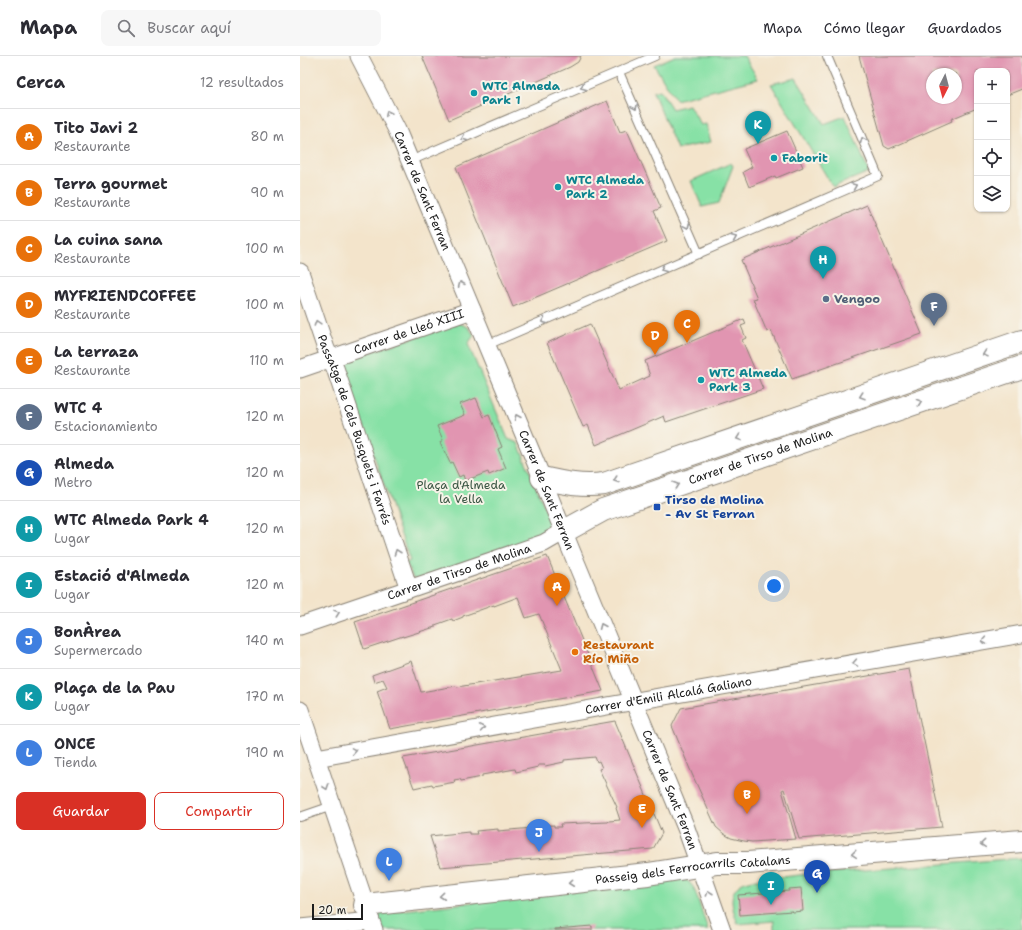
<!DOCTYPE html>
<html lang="es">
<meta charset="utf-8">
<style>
body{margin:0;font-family:"Shantell Sans",sans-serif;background:#f7f7f7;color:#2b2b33}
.controls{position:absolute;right:12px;top:12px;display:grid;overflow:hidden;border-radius:8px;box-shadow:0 1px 3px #0004}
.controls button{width:36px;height:36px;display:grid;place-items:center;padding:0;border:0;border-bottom:1px solid #e1e1e2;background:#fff;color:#2b2b33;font:20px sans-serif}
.compass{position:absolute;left:626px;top:12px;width:36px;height:36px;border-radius:50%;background:#fff;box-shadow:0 1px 3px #0004;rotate:186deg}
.scale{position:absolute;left:12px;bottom:10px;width:51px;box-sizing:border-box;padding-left:4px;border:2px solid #1c1c1c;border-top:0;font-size:11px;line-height:14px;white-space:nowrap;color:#1c1c1c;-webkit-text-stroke:3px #f7f3e8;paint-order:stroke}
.you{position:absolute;left:474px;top:530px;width:14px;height:14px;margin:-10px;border:3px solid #fff;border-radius:50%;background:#1a73e8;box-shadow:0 0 0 6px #1a73e833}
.badge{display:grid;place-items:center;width:26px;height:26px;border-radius:50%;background:#d93025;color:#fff;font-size:13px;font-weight:700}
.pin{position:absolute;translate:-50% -33px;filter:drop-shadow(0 1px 2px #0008)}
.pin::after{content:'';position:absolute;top:21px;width:14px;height:12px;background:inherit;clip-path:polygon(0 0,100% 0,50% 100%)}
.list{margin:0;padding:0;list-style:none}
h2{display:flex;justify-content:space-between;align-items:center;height:52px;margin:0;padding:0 16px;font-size:17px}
h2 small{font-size:13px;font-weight:400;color:#7c7c81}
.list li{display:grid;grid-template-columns:26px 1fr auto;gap:12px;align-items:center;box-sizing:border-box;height:56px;padding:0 16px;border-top:1px solid #e1e1e2}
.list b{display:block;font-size:15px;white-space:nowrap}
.list p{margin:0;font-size:13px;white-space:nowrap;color:#7c7c81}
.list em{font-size:13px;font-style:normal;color:#7c7c81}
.actions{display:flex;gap:8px;padding:12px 16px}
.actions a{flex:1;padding:9px 0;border:1px solid #d93025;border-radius:8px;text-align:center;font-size:14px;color:#d93025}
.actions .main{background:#d93025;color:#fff}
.icon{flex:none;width:22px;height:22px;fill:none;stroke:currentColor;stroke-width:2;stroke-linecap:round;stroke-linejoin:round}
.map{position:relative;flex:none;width:722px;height:874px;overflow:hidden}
header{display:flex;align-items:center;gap:24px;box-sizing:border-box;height:56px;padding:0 20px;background:#fff;border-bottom:1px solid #e1e1e2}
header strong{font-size:19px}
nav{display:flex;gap:22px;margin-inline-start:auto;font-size:14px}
.search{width:280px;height:36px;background:#f7f7f7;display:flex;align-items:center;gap:10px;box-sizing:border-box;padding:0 14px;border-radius:8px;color:#7c7c81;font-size:15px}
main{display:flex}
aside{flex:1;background:#fff}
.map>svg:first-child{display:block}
.green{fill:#87e1a6;stroke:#527e61}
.building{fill:#e195b1;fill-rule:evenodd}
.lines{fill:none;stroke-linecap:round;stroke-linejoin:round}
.lane-casing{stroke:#888074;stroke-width:10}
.street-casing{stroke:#888074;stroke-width:19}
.secondary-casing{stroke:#888074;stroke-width:24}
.lane{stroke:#fff;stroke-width:8}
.street{stroke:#fff;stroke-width:17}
.secondary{stroke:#fff;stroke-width:22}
.oneway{stroke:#999}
.culture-dot{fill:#0f9aa8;stroke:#f7f3e8;stroke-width:1.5}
.service-dot{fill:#5c6f8a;stroke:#f7f3e8;stroke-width:1.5}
.transit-dot{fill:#1a4fb4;stroke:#f7f3e8;stroke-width:1.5}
.food-dot{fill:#e8710a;stroke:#f7f3e8;stroke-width:1.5}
.labels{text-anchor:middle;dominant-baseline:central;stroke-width:4;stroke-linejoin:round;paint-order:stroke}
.culture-label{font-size:12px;font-weight:bold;fill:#0d838f;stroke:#f7f3e8;text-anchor:start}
.street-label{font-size:12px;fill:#1c1c1c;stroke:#f7f3e8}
.service-label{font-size:12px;font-weight:bold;fill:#4e5e75;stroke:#f7f3e8;text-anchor:start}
.park-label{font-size:12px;fill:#3c5745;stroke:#f7f3e8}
.transit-label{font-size:12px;font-weight:bold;fill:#164399;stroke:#f7f3e8;text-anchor:start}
.food-label{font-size:12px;font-weight:bold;fill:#c56008;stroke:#f7f3e8;text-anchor:start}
</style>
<header>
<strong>Mapa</strong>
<div class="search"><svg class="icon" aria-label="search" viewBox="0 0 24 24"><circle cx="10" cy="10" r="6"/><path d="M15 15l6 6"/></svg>Buscar aquí</div>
<nav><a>Mapa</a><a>Cómo llegar</a><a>Guardados</a></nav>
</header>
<main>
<aside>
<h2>Cerca<small>12 resultados</small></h2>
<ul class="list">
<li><span class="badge" style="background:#e8710a">A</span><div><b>Tito Javi 2</b><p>Restaurante</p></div><em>80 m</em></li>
<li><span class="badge" style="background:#e8710a">B</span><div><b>Terra gourmet</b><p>Restaurante</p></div><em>90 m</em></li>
<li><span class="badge" style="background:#e8710a">C</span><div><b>La cuina sana</b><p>Restaurante</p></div><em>100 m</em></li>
<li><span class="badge" style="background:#e8710a">D</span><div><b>MYFRIENDCOFFEE</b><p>Restaurante</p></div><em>100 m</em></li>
<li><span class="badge" style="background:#e8710a">E</span><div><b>La terraza</b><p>Restaurante</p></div><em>110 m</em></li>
<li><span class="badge" style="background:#5c6f8a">F</span><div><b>WTC 4</b><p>Estacionamiento</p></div><em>120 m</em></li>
<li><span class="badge" style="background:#1a4fb4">G</span><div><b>Almeda</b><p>Metro</p></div><em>120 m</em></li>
<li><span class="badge" style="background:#0f9aa8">H</span><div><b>WTC Almeda Park 4</b><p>Lugar</p></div><em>120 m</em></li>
<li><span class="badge" style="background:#0f9aa8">I</span><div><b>Estació d'Almeda</b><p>Lugar</p></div><em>120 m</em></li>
<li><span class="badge" style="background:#3f7fe0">J</span><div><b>BonÀrea</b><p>Supermercado</p></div><em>140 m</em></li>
<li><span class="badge" style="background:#0f9aa8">K</span><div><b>Plaça de la Pau</b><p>Lugar</p></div><em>170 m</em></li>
<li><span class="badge" style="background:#3f7fe0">L</span><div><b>ONCE</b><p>Tienda</p></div><em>190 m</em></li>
</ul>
<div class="actions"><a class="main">Guardar</a><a>Compartir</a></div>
</aside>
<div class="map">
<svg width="722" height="874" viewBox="0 0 722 874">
<rect width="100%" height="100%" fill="#f7f3e8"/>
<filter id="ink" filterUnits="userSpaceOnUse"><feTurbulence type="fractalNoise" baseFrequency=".025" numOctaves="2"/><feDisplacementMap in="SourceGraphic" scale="8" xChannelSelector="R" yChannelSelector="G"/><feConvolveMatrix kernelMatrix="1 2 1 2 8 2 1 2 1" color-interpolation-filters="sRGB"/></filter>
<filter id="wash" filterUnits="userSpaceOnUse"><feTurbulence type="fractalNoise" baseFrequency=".012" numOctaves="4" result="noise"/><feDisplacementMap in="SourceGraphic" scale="16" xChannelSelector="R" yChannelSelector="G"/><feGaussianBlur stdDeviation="0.9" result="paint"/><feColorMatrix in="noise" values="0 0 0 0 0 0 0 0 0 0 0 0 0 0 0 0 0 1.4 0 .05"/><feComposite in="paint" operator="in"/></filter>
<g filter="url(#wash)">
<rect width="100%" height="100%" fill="#f3e4cb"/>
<g class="green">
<path d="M375 0H444L458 23 376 44 354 9Z"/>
<path d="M496 22 524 68 545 60 569 116 533 131 471 28Z"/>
<path d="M360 34 372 53 389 49 401 69 406 68 411 86 377 93 353 36Z"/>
<path d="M431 107 433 110 419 147 402 151 391 125Z"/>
<path d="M159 267 168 271 174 279 168 288 208 383 218 387 249 462V471L246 480 122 524 113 522 106 507 110 505 47 321 39 306Z"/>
<path d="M722 802V874H474V865L438 868C432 852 425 832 448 825L500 819Z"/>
<path d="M383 822 389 826 394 832 408 874H79L78 859 80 857Z"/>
</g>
<g id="blocks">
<g class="building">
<path d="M122 0H281L278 6 270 11 149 64Z"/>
<path d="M559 0H722V33L707 39V15H677V52L651 63 652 65 589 93 584 90ZM632 18H656V42H632Z"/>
<path d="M307 45 320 76 327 74 361 152 354 155 367 185 213 251 156 111Z"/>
<path d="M487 75 503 111 476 122 475 120 449 131 443 116 452 111 444 93Z"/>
<path d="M567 149 622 278 492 323 471 274 467 276 453 243 457 242 441 204Z"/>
<path d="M444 263 446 268 441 270 446 282 442 284 463 333 366 366 364 360 296 389 288 369 283 371 247 287 290 268 319 334 350 320 345 305Z"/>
<path d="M176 342 184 361 189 359 202 391 198 393 206 412 189 419 188 416 165 425 163 419 159 421 152 406 150 407 140 386 143 384 137 370 165 359 160 348Z"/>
<path d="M247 500 303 635 90 673 77 635 87 631 83 623 74 626 72 619 111 605 121 636 156 630 157 631 262 614 239 558 226 562 218 541 194 550V549L163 560V561L153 565 152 563 135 569V571L103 581V580L64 593 55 566Z"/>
<path d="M609 613 642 771 499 783 484 733 482 734 496 783 452 786 444 785 431 782 424 778 416 771 392 718 372 670 381 652Z"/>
<path d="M315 665 362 777 353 793 140 811 130 780 169 776V778H177L176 775 198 773V775L233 772 232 770 254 769V771H261L260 768 308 766 309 765 320 764 316 752 317 751 299 713 302 712 299 705 297 706 295 701 264 704V706L245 710V709H238V711L216 716 215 713 182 719V721L161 725 160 723 154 724 155 726 133 730 132 728 114 732 103 702Z"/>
<path d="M501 832 503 855 493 856 492 855 440 859 438 839 489 835V833Z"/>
<path d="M292 870V874H255V873Z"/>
</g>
</g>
</g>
<g filter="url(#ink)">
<use href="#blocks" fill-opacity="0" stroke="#888074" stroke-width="1"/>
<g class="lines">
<g class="lane-casing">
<g id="lane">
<path d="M319 16 399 198"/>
<path d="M110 105 355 0"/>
<path d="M187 289 578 120 527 0"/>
<path d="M0 761 32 750"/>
</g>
</g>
<g class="street-casing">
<g id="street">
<path id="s1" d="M59 0 97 74 235 405 271 494 386 772 422 874"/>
<path id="s2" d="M0 216 26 293 35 312 109 533"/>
<path id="s3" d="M0 313 172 254"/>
<path id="s4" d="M0 570 244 487 263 476"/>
<path d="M0 654 74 874"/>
<path id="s5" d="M16 702 313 649 722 578"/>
<path d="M0 872 71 865"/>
</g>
</g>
<g class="secondary-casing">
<g id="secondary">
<path d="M242 422C264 427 282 431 304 428L722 285"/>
<path id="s6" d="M263 476 303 454 722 311"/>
<path id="s7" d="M65 849 348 818 417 807H448L722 785"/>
</g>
</g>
<use href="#lane" class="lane"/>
<use href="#street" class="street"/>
<use href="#secondary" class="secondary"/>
</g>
<defs><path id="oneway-chevron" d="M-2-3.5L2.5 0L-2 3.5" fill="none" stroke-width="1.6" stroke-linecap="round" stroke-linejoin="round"/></defs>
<g class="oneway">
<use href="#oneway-chevron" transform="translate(283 31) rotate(157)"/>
<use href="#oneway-chevron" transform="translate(335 51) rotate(66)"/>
<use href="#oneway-chevron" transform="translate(88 57) rotate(-117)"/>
<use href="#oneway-chevron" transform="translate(164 82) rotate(157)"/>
<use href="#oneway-chevron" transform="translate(563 84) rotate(-113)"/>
<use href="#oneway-chevron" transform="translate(554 130) rotate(-23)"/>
<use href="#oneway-chevron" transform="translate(387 170) rotate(66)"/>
<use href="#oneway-chevron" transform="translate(434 182) rotate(-23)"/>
<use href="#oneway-chevron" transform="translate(363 213) rotate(157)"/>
<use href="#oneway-chevron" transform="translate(161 228) rotate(-113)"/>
<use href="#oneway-chevron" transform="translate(244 265) rotate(157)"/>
<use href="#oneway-chevron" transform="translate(17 267) rotate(-108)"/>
<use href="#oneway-chevron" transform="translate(685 298) rotate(161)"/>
<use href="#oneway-chevron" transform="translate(562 340) rotate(161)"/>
<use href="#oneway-chevron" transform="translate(619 346) rotate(-19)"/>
<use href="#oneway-chevron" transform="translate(217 361) rotate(-113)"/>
<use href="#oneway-chevron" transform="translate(439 382) rotate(161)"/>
<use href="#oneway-chevron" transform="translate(316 424) rotate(161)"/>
<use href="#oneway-chevron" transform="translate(376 429) rotate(-19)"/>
<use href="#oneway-chevron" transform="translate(97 496) rotate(-109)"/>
<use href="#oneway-chevron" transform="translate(37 557) rotate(-19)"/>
<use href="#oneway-chevron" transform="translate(302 570) rotate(-113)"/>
<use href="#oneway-chevron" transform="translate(684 585) rotate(170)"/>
<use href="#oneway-chevron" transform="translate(555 607) rotate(170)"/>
<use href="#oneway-chevron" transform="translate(182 672) rotate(-10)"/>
<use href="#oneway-chevron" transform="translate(54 695) rotate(-10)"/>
<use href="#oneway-chevron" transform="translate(26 731) rotate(71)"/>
<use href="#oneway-chevron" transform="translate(683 788) rotate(175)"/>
<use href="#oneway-chevron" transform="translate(554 798) rotate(175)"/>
<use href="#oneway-chevron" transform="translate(271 827) rotate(174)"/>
<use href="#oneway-chevron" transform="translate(409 837) rotate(-109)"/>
<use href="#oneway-chevron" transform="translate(142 840) rotate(174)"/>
</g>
</g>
<g class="culture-dot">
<circle cx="174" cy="37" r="4"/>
<circle cx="474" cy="102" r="4"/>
<circle cx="258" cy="131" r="4"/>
<circle cx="401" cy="324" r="4"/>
</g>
<circle class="service-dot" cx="526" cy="243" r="4"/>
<rect class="transit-dot" x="353" y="447" width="8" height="8" rx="2"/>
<circle class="food-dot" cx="275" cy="596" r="4"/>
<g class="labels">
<g class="culture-label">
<text x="182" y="30">WTC Almeda<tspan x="182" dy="14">Park 1</tspan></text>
<text x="482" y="102">Faborit</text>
<text x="266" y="124">WTC Almeda<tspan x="266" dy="14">Park 2</tspan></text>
<text x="409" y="317">WTC Almeda<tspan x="409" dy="14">Park 3</tspan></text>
</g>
<g class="street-label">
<text stroke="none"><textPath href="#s1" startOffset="149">Carrer de Sant Ferran</textPath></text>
<text stroke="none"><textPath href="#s3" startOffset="115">Carrer de Lleó XIII</textPath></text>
<text stroke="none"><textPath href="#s2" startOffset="167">Passatge de Cels Busquets i Farrés</textPath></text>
<text stroke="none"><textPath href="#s6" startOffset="212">Carrer de Tirso de Molina</textPath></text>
<text stroke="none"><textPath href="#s1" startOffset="473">Carrer de Sant Ferran</textPath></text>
<text stroke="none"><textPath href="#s4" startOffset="168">Carrer de Tirso de Molina</textPath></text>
<text stroke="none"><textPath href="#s5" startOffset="358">Carrer d'Emili Alcalá Galiano</textPath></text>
<text stroke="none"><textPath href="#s1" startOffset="797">Carrer de Sant Ferran</textPath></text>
<text stroke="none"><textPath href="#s7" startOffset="330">Passeig dels Ferrocarrils Catalans</textPath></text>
</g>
<g class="service-label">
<text x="534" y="243">Vengoo</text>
</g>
<g class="park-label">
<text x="161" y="429">Plaça d'Almeda<tspan x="161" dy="14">la Vella</tspan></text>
</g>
<g class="transit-label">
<text x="365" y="444">Tirso de Molina<tspan x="365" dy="14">- Av St Ferran</tspan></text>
</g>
<g class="food-label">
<text x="283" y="589">Restaurant<tspan x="283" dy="14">Río Miño</tspan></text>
</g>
</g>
</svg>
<div class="controls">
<button>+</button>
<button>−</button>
<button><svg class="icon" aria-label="locate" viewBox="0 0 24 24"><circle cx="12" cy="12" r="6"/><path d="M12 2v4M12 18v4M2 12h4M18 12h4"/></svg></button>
<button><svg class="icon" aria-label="layers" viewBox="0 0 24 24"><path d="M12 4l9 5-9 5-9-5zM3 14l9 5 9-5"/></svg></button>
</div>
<svg class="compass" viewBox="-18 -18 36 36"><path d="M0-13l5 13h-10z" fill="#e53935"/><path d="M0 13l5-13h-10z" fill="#7c7c81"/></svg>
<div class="scale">20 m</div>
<div class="you"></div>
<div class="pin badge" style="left:257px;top:550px;background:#e8710a">A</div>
<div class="pin badge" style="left:447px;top:758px;background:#e8710a">B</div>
<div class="pin badge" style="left:387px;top:287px;background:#e8710a">C</div>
<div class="pin badge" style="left:355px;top:299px;background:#e8710a">D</div>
<div class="pin badge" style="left:342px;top:772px;background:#e8710a">E</div>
<div class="pin badge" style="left:634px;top:270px;background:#5c6f8a">F</div>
<div class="pin badge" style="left:517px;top:837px;background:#1a4fb4">G</div>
<div class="pin badge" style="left:523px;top:223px;background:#0f9aa8">H</div>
<div class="pin badge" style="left:471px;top:849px;background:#0f9aa8">I</div>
<div class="pin badge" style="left:239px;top:796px;background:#3f7fe0">J</div>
<div class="pin badge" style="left:458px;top:88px;background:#0f9aa8">K</div>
<div class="pin badge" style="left:89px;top:825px;background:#3f7fe0">L</div>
</div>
</main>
